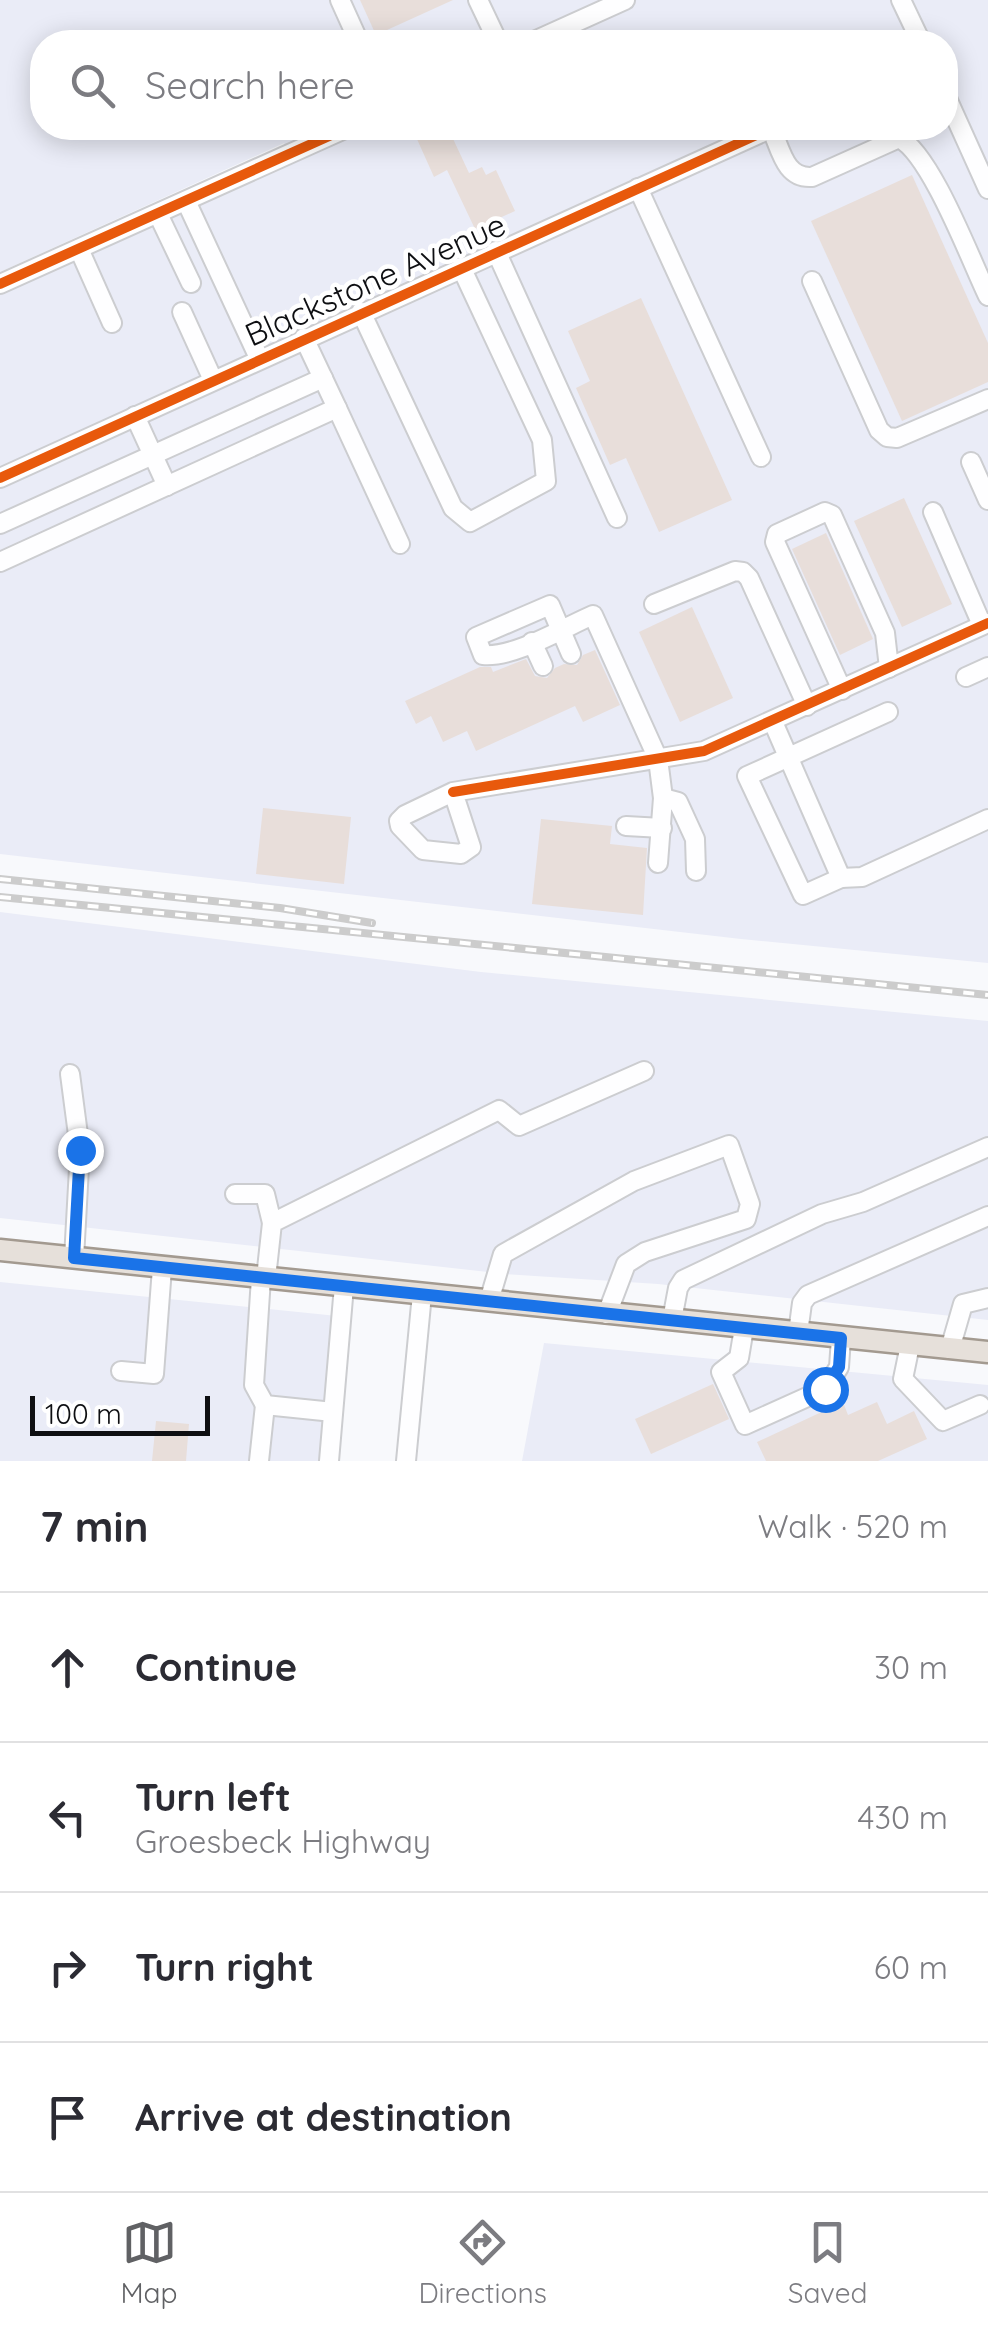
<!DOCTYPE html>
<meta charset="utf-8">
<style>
body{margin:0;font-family:Quicksand,sans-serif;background:#f2f2f3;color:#2b2b33}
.scale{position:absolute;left:30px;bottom:25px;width:180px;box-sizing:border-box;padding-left:10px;border:5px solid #0e0f12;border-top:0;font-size:28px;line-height:35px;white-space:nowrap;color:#0e0f12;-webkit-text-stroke:8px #fff;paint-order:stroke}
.stop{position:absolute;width:30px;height:30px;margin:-22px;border:8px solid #1a73e8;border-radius:50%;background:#fff}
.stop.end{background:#1a73e8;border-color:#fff;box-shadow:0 2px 10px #0008}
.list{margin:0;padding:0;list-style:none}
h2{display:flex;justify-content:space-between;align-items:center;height:130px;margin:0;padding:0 40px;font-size:42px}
h2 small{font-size:32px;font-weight:400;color:#7c7c81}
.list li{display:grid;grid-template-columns:65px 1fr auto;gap:30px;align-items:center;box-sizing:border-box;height:150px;padding:0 40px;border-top:2px solid #e1e1e2}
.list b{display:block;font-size:38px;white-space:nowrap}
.list p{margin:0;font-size:32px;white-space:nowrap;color:#7c7c81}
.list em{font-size:32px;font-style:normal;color:#7c7c81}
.icon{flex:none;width:55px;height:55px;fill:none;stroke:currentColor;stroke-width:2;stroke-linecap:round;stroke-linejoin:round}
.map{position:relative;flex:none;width:988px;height:1461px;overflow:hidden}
.search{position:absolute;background:#fff;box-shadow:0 5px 25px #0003;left:30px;right:30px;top:30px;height:110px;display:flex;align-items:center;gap:25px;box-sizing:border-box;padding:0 35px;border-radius:40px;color:#7c7c81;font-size:38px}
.sheet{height:730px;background:#fff}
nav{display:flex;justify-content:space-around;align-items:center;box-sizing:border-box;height:140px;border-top:2px solid #e1e1e2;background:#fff;font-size:28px;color:#7c7c81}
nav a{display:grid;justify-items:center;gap:5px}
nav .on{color:#606164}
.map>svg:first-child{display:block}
.built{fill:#eaecf7;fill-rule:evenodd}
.building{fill:#e8deda}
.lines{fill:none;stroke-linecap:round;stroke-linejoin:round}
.minor-casing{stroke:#cccdd0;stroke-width:22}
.major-casing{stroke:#a39a90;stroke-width:25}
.minor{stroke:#fefeff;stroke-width:18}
.major{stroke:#e6e0da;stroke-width:20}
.rail-casing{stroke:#ccc;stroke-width:8}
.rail{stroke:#fff;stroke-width:4;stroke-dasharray:11;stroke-linecap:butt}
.cycleway-casing{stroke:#fff;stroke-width:16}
.cycleway{stroke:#e8590c;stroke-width:10}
.route{stroke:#1a73e8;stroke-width:12}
.labels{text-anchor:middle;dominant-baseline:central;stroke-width:9;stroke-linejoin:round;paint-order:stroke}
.street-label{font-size:32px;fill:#0e0f12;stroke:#fff}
</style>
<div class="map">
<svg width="988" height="1461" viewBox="0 0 988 1461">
<rect width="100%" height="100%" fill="#f8f9fc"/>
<g class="built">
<path d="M0 0H988V963L741 939 0 854V295L293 161 284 143 0 272ZM42 42H946V128H42Z"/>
<path d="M0 912 481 972 988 1021V1320L658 1284 506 1274 0 1218Z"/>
<path d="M0 1282 347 1317 332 1461H0Z"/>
<path d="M544 1343 988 1385V1461H522Z"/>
</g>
<g class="building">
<path d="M360 0H453L376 35Z"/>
<path d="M412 128H448L469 173 482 167 486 175 496 170 515 211 475 229 447 170 434 177Z"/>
<path d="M912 175 988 343V382L902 421 811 221Z"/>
<path d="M641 298 732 500 659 532 626 458 610 465 576 388 590 381 568 331Z"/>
<path d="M904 498 952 604 902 627 854 521Z"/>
<path d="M826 533 873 639 840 655 792 549Z"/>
<path d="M692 607 733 698 680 722 639 632Z"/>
<path d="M595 650 620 705 583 722 575 706 476 751 467 731 443 742 431 716 416 724 405 701 480 667H491L493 672 526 659 535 676 547 678 555 668 564 664 577 665 583 655Z"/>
<path d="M263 808 351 817 344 884 256 874Z"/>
<path d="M541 819 612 826 610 844 647 848 643 915 532 904Z"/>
<path d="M713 1384 729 1419 651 1454 635 1419Z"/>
<path d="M843 1402 848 1415 877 1402 887 1424 914 1411 927 1439 878 1461H766L757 1442Z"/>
<path d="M156 1421 189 1424 186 1461H152Z"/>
</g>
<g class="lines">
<g class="minor-casing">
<g id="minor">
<path d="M340 0 359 42"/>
<path d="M478 0 498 42"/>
<path d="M901 0 921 42"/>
<path d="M532 42 625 0"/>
<path d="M946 96 988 189"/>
<path d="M771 128C781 150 785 179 812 177L899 138C931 154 971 261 988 296"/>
<path d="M638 188 761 457"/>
<path d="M186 201 259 358"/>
<path d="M158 214 191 283"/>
<path d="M79 249 112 323"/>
<path d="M496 251 617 518"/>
<path d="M812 281 879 430 887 437 897 438 988 399"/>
<path d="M0 284 347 128"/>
<path d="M182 312 213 380"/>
<path d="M361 312 453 508 470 522 546 481 542 440 461 267"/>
<path d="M337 408 400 544"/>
<path d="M135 416 167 486"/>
<path d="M971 462 988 500"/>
<path d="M0 478 772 128"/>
<path d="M933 512 982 625"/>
<path d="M0 524 323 378"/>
<path d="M0 562 337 408 304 338"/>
<path d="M654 604 735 571 743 572 749 578 807 706"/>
<path d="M532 642 543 666"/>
<path d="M571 654 550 605 476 637 483 655C514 658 563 628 593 615L658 759 663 798 658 863"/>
<path d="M966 677 988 667"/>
<path d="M842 690 775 542 777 534 825 512 832 515 885 633 889 668"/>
<path d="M773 722 841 878 862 877 988 819"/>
<path d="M453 792 471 847 461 854 423 850 400 826 399 821 405 815 453 792 704 751 988 623"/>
<path d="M663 798 678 802 695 839 696 871"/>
<path d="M626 826 662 828"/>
<path d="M841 878 803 895 747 776 888 712"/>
<path d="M70 1074 80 1150 74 1258"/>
<path d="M235 1194H265L272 1223"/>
<path d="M261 1278 254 1385 265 1405 333 1412"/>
<path d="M266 1278 272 1223 499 1110 519 1126 644 1071"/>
<path d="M489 1301 503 1254 634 1181 729 1145 750 1204 746 1219 645 1252 626 1264 607 1314"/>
<path d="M672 1320 678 1288 683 1280 822 1214 863 1202 988 1147"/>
<path d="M744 1328 739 1358 721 1372 745 1425 825 1389 839 1367 841 1338"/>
<path d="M798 1333 802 1303 808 1295 988 1216"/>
<path d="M910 1345 903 1379 943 1421 980 1405"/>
<path d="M950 1349 963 1304 988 1298"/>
<path d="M121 1371 154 1374 162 1268"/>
<path d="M259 1461 265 1405"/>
<path d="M329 1461 344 1286"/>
<path d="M406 1461 422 1294"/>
</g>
</g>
<g class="major-casing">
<path id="major" d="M0 1250 988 1352"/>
</g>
<use href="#minor" class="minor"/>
<use href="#major" class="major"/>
<g class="rail-casing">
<g id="rail">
<path d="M0 879 280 908 372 923"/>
<path d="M0 897 988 995"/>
</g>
</g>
<use href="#rail" class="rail"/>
<g class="cycleway-casing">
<g id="cycleway">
<path d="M0 284 347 128"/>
<path d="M0 478 772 128"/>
<path d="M453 792 704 751 988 623"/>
</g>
</g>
<use href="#cycleway" class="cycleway"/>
</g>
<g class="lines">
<path class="route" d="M80 1150 74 1258 841 1338 839 1367 825 1389"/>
</g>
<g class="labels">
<g class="street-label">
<text transform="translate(375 279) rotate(-24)">Blackstone Avenue</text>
</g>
</g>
</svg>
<div class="scale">100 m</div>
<div class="stop" style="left:825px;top:1389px"></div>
<div class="stop end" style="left:80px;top:1150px"></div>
<div class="search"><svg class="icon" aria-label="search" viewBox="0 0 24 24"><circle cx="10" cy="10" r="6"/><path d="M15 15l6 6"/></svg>Search here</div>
</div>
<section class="sheet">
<h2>7 min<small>Walk · 520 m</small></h2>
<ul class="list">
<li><svg class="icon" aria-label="ahead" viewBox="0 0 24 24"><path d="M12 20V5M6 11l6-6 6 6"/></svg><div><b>Continue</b></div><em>30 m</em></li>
<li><svg class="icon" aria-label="left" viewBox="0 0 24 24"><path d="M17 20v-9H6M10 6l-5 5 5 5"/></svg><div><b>Turn left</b><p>Groesbeck Highway</p></div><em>430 m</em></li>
<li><svg class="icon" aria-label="right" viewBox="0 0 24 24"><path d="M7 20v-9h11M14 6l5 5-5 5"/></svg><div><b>Turn right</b></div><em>60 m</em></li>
<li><svg class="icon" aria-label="arrive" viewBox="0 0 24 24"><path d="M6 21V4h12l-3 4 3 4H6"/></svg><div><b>Arrive at destination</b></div></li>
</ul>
</section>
<nav>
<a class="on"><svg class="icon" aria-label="map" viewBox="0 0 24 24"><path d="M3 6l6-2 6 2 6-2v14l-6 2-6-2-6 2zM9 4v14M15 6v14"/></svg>Map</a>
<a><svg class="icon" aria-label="directions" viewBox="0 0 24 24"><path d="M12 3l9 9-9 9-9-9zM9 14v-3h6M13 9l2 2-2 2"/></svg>Directions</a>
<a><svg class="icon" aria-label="saved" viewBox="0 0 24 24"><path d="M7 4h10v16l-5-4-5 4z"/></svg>Saved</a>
</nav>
